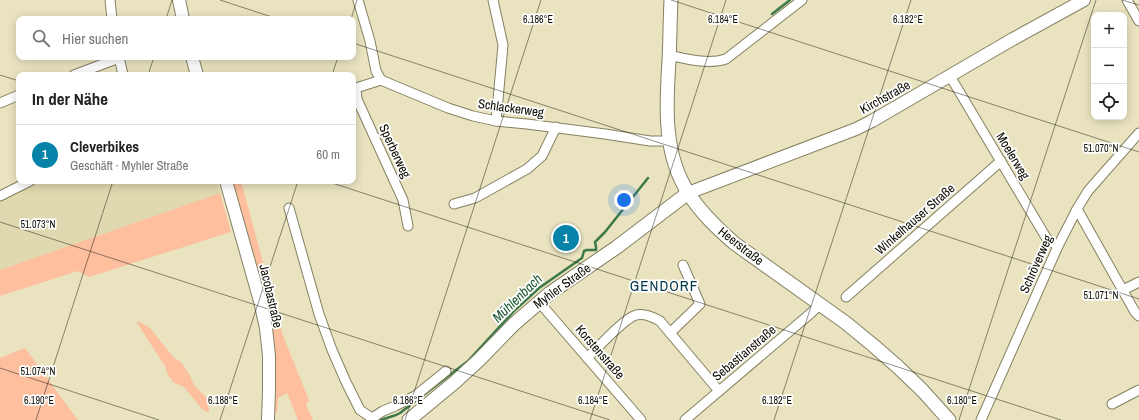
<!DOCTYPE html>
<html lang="de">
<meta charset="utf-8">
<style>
body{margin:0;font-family:"Archivo Narrow",sans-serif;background:#f2f2f2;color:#222}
.controls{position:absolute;right:12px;top:12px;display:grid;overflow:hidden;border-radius:8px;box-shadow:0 2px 10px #0003}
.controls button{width:36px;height:36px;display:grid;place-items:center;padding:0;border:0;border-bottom:1px solid #e0e0e0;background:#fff;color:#222;font:20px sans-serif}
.you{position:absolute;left:624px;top:200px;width:14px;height:14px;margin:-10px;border:3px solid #fff;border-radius:50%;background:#1a73e8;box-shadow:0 0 0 6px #1a73e833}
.badge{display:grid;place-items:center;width:26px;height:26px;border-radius:50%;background:#0683a8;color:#fff;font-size:13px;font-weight:700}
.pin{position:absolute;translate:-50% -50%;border:2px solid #fff;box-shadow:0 1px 4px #0006}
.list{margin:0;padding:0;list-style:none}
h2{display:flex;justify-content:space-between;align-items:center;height:52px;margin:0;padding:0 16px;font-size:17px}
h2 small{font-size:13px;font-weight:400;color:#767676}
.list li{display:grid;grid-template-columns:26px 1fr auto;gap:12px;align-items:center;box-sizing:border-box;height:60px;padding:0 16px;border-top:1px solid #e0e0e0}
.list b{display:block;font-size:15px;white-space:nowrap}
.list p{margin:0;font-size:13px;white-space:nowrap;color:#767676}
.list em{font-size:13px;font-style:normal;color:#767676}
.icon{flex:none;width:22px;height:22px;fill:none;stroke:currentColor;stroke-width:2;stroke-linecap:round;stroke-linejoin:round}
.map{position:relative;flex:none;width:1139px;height:420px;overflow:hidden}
.search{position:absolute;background:#fff;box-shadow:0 2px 10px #0003;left:16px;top:16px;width:340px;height:44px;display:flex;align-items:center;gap:10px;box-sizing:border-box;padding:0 14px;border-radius:8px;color:#767676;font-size:15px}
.panel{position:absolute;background:#fff;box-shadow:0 2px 10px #0003;left:16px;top:72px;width:340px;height:112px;border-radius:8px}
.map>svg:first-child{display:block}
.built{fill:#e0d9af}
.green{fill:#fdbf9e}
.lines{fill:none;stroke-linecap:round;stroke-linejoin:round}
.stream{stroke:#3e794a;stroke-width:2.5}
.minor-casing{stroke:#858060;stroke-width:11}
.tertiary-casing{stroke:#858060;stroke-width:14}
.secondary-casing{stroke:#858060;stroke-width:15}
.minor{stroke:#fff;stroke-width:9}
.tertiary{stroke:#fff;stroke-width:12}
.secondary{stroke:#fff;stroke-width:13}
.ticks{fill:none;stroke:#0e0c02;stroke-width:1;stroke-opacity:0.45}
.labels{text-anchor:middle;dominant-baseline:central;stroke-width:3.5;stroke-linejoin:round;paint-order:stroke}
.street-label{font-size:13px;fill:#0e0c02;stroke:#fff}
.water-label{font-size:14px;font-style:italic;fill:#1b582e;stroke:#fff}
.quarter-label{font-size:15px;letter-spacing:1px;fill:#02394a;stroke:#fff}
.ticks-label{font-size:10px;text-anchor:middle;fill:#0e0c02;stroke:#fff;stroke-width:3.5;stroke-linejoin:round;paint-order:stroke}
</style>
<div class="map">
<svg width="1139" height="420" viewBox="0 0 1139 420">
<rect width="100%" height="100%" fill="#e9e3c0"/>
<path class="built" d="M36 181H217L220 193 0 270V198Z"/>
<g class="green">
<path d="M232 181H241L283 336 309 400 306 405 313 420H298L287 393 278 398 277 413 272 411C273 395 276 374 275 359 269 300 249 238 232 181Z"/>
<path d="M220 193 231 232 89 277 78 271 0 296V270Z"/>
<path d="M138 321 150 328 174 358 181 362 189 374 194 385 208 399 209 413 202 409 184 387 173 382 167 373 165 366 137 323Z"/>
<path d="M25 348 72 412 78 420H0V358Z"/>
</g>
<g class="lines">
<g class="stream">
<path d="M772 14 790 0"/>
<path d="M381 420 396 415 400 413 468 361 515 310 539 288 582 258 584 251 587 250H596V247L595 242 605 232 648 178"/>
</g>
<g class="minor-casing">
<g id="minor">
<path d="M110 0 112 19"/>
<path d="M358 0 370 41 376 71 381 80"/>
<path d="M493 0 503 45 496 121"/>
<path d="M1127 0 1139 21"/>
<path d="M669 55C687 59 708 65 726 59L802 0"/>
<path d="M119 57 123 75"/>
<path d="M74 75 119 58"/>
<path d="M950 76 1047 239 1058 246"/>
<path d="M0 103 19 95"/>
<path d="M0 196 30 181"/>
<path d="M454 204 475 198 527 169 542 156 556 127"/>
<path d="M289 208 319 314 332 350 346 382 360 410 372 418 374 420"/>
<path d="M1077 209 1135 312 1139 316"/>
<path d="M408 226 403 200 357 99 356 88 381 80 388 83 448 108 473 116 496 121 527 124 605 134 650 141H669"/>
<path d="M1123 290 1139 282"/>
<path d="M846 297 1001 161"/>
<path d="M539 302 641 420"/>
<path d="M670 333 700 304 683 265"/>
<path d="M587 358C598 348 623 319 636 315 645 313 653 317 660 321L719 391"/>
<path d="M1112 404 1139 390"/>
<path d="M372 418 383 411 395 406 415 396 446 371"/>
<path d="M685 420 811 313 819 305"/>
<path d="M981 420 1058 246 1077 209 1088 191 1139 133"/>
</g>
</g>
<g class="tertiary-casing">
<g id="tertiary">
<path d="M179 0 183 19"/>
<path d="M192 57 197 75"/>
<path d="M226 181 260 301 266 328 269 356V390L268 420"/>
<path d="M688 193 856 129 872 121 1013 39 1084 0"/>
</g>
</g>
<g class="secondary-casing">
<g id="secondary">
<path d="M671 0C670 20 670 41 669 61 666 105 663 155 689 194 701 213 717 228 734 243L846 323 874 346 898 367 922 390 949 420"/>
<path d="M409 420 455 382 479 360 514 324 550 293 617 247 688 193"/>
</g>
</g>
<use href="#minor" class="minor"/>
<use href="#tertiary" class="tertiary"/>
<use href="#secondary" class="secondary"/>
</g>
<path class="ticks" d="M220 0 278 19M671 0 1139 152M1122 0 1139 5M166 19 172 0M351 19 357 0M353 43 1139 299M0 75 19 81M148 75 154 57M332 75 338 57M326 181 1061 420M0 222 610 420M0 368 159 420M36 420 113 181M220 420 298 181M405 420 541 0M590 420 726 0M774 420 911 0M959 420 1096 0"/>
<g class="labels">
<g class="street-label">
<text transform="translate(885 97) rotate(-29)">Kirchstraße</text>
<text transform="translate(511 108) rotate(8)">Schlackerweg</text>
<text transform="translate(395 151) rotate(65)">Sperberweg</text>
<text transform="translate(1013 156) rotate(59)">Moelerweg</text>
<text transform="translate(915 219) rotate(-41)">Winkelhauser Straße</text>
<text transform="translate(741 246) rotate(38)">Heerstraße</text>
<text transform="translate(1036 264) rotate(-66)">Schröverweg</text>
<text transform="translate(562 286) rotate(-36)">Myhler Straße</text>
<text transform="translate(271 296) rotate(77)">Jacobastraße</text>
<text transform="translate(600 352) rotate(49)">Korstenstraße</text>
<text transform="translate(744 353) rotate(-40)">Sebastianstraße</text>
</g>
<g class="water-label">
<text transform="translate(517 298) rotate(-44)">Mühlenbach</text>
</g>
<g class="quarter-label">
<text x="664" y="285">GENDORF</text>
</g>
</g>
<g class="ticks-label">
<text x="538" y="23">6.186°E</text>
<text x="723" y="23">6.184°E</text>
<text x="908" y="23">6.182°E</text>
<text x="1101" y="152">51.070°N</text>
<text x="38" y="228">51.073°N</text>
<text x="1101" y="299">51.071°N</text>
<text x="38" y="375">51.074°N</text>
<text x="39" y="404">6.190°E</text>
<text x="223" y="404">6.188°E</text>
<text x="408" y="404">6.186°E</text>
<text x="593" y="404">6.184°E</text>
<text x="777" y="404">6.182°E</text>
<text x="962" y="404">6.180°E</text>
</g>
</svg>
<div class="controls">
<button>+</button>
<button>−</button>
<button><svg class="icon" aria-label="locate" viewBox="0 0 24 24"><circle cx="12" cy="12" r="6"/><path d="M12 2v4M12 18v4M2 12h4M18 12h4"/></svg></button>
</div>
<div class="you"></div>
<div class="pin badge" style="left:566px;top:238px">1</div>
<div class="search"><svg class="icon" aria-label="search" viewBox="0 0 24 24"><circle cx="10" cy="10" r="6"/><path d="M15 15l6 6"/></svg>Hier suchen</div>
<section class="panel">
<h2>In der Nähe<small></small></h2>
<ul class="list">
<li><span class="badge">1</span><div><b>Cleverbikes</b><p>Geschäft · Myhler Straße</p></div><em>60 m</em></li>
</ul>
</section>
</div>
